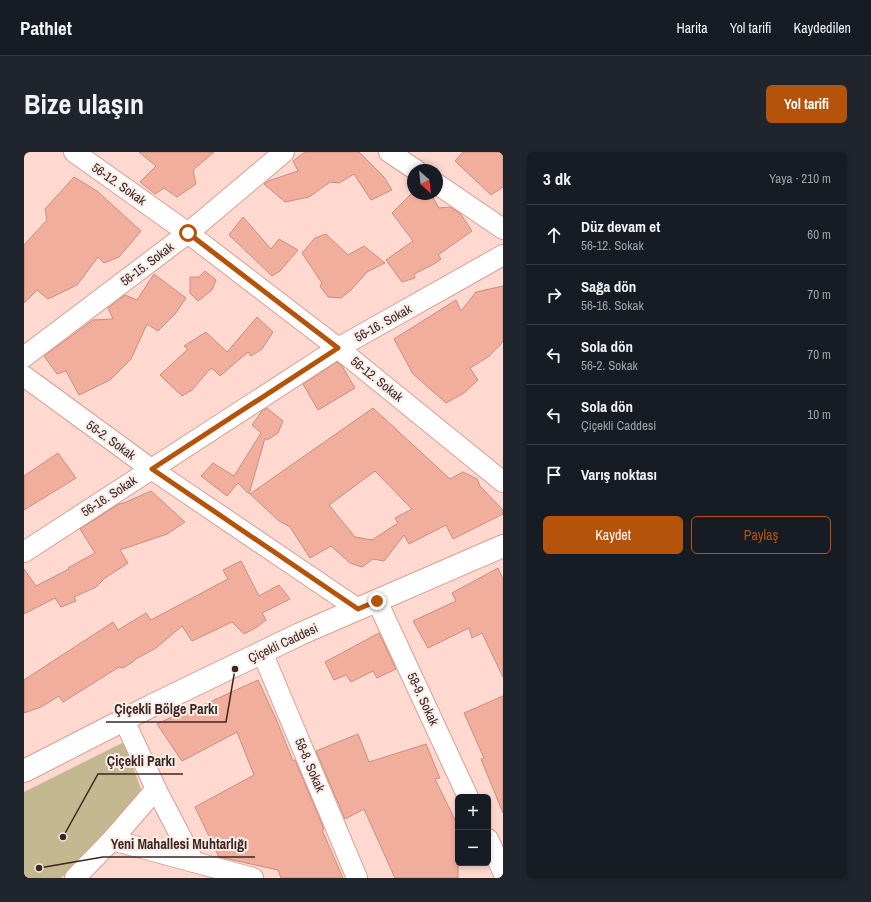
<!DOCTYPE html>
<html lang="tr">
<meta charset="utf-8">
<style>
body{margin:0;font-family:"Archivo Narrow",sans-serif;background:#20242c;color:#f1f3f6}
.controls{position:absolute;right:12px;bottom:12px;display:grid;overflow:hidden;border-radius:6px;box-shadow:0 2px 6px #0003}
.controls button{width:36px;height:36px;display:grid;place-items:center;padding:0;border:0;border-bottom:1px solid #363941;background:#171b24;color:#f1f3f6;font:20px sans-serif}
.compass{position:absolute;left:383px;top:12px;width:36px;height:36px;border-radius:50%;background:#171b24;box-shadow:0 2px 6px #0003;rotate:153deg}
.stop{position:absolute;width:12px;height:12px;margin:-9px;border:3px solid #b45309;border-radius:50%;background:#fff}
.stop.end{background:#b45309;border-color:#fff;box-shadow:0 1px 4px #0008}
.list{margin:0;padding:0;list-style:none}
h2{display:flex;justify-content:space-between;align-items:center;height:52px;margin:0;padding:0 16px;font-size:17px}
h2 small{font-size:13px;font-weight:400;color:#9ea1a6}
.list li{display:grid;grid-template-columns:26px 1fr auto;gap:12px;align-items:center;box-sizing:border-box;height:60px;padding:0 16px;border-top:1px solid #363941}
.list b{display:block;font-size:15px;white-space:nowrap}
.list p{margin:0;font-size:13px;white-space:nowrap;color:#9ea1a6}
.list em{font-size:13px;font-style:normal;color:#9ea1a6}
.actions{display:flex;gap:8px;padding:12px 16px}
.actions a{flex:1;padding:9px 0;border:1px solid #b45309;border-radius:6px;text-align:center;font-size:14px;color:#b45309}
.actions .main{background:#b45309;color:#fff}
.icon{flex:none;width:22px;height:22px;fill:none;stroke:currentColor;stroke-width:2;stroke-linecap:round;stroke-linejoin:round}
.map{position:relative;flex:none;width:479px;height:726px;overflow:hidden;border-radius:6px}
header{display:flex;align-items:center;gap:24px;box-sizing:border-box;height:56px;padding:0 20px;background:#171b24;border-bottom:1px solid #363941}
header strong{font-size:19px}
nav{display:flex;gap:22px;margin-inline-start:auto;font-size:14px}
.intro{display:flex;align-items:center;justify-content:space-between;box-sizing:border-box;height:96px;padding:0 24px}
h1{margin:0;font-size:28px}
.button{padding:10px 18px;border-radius:6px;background:#b45309;color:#fff;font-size:14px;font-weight:700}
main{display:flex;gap:24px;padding:0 24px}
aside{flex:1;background:#171b24;border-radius:6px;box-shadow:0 2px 6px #0003}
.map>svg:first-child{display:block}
.green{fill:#c3b88f}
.building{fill:#f2ae9d;stroke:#c88e80;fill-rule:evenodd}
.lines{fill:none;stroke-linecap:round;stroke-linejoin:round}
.minor-casing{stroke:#db9f91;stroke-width:22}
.tertiary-casing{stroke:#db9f91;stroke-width:24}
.minor{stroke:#fff;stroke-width:20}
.tertiary{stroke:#fff;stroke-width:22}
.route{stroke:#b45309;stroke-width:5}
.labels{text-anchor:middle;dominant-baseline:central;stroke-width:4;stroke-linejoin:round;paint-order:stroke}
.street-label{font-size:13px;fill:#3d2620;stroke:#faede9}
.leader{fill:none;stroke:#3d2620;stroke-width:1.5}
.callout-dot{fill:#3d2620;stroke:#faede9;stroke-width:1.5}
.callout-label{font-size:14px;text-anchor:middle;font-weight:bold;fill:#3d2620;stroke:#faede9;stroke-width:4;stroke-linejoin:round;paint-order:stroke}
</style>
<header>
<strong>Pathlet</strong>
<nav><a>Harita</a><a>Yol tarifi</a><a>Kaydedilen</a></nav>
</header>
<div class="intro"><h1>Bize ulaşın</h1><a class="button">Yol tarifi</a></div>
<main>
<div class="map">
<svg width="479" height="726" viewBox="0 0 479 726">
<rect width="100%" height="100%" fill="#ffd9cf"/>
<path class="green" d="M100 590 119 643 37 726H0V640Z"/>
<g class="building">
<path d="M115 0H190L169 18 172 32 153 45 140 36 131 42 116 30 132 14Z"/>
<path d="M281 0H335L360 25 368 38 347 48 330 22 315 31 306 30 285 45 261 50 240 32 244 29 274 19 269 9Z"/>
<path d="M439 0H479V35L467 43 431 9Z"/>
<path d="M50 25 73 39 117 79 95 105 80 111 74 105 53 133 24 147 13 138 0 151V93L23 68 21 57Z"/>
<path d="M387 42H407L415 56 426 55 436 61 448 79 414 103 417 107 410 112 390 122 391 126 378 130 362 108 389 89 368 61Z"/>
<path d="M219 65 247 97 255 87 274 98 256 119 248 124 205 83Z"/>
<path d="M302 82 324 103 340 94 361 111 343 120 327 138 317 146 304 145 296 134 298 131 278 101 291 86Z"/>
<path d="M181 119 192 128 188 138 174 149 166 141V125H175Z"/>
<path d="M130 122 162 146 151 162 134 179 123 172 107 207 86 228 55 243 42 219 33 222 20 204 69 168 89 167 84 156 101 143 113 148Z"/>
<path d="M479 134V190L464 205 446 216 454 228 440 241 422 251 389 222 370 187 432 148 437 159 452 140Z"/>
<path d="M233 165 249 180 238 197 227 204 224 200 196 224 189 217H186L168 238 158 244 136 223 164 197 160 194 182 180 203 200Z"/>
<path d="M313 210 318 214 331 236 294 258 279 232Z"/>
<path d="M243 256 259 269 254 281 243 288 241 286 225 342 214 331 203 344 177 324 189 311 210 324 237 281 228 273 238 259Z"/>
<path d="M349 256 426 327 439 320 453 327 456 334 479 358V362L429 387 422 373 385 392 380 383 360 409 349 407 338 415 326 411 307 394 286 406 266 375 255 369 226 342ZM351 319 388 357 371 366 374 371 348 388 331 385 305 353Z"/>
<path d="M34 301 52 326 0 358V324Z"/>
<path d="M127 339 161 370 143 382 96 398 104 411 81 426 72 435 50 445 52 449 37 455 31 446 0 462V417L12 434 45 417 44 416 71 401 56 377 95 352 100 351Z"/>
<path d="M217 409 235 444 255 433 266 447 238 461 242 468 233 475 220 482 208 470 168 489 158 474 132 496 110 508V509L99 516 95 515 39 550 35 544 17 555 0 561V528L89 470 94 478 122 461 127 468 204 427 199 418Z"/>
<path d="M474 416 479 427V525L458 481 448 486 445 476 404 496 389 469 432 449 428 441Z"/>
<path d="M355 481 372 517 353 526 349 519 327 530 322 523 310 528 301 510Z"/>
<path d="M234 528 252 567 269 609 271 608 300 677 298 678 319 726H257L254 718 195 705 171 655 230 623 213 580 158 609 133 572 165 557 166 559Z"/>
<path d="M479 544V661L457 607 460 606 440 561Z"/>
<path d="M334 582 345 610 402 592 416 626 411 627 434 674V726H371L340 657 321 667 292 599Z"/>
</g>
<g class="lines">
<g class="minor-casing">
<g id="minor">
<path d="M50 0 164 81 314 196 479 330"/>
<path d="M365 0 392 18"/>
<path d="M413 32 479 77"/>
<path d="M0 205 164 81 260 0"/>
<path d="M0 224 123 314 334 457"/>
<path d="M0 400 314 196 479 103"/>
<path d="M353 449 444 645"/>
<path d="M238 500 333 726"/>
<path d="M100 568 132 637 170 710 229 726"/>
<path d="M464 687 479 720"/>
<path d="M88 688 170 710"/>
<path d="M51 726 88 688 132 637"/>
</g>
</g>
<g class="tertiary-casing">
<path id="tertiary" d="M0 619 127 554 276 482 479 394"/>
</g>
<use href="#minor" class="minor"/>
<use href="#tertiary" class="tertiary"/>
</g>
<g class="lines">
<path class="route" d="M164 81 314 196 128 317 334 457 353 449"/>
</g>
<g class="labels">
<g class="street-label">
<text transform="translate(95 32) rotate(35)">56-12. Sokak</text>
<text transform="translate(123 112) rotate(-37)">56-15. Sokak</text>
<text transform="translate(359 171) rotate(-29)">56-16. Sokak</text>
<text transform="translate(353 227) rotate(39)">56-12. Sokak</text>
<text transform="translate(87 288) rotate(36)">56-2. Sokak</text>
<text transform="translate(85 344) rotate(-33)">56-16. Sokak</text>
<text transform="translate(259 491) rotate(-25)">Çiçekli Caddesi</text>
<text transform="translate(399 547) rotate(65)">58-9. Sokak</text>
<text transform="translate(286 613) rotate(67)">58-8. Sokak</text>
</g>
</g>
<path class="leader" d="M211 517L202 570H82M39 685L74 622H159M15 716L79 705H231"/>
<g class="callout-dot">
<circle cx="211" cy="517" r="4"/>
<circle cx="39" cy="685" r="4"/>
<circle cx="15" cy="716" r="4"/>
</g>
<g class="callout-label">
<text x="142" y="562">Çiçekli Bölge Parkı</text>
<text x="117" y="614">Çiçekli Parkı</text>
<text x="155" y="697">Yeni Mahallesi Muhtarlığı</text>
</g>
</svg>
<div class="controls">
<button>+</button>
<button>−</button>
</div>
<svg class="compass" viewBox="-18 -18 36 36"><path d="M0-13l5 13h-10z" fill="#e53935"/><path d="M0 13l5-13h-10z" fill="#9ea1a6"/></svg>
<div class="stop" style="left:164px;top:81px"></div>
<div class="stop end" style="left:353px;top:449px"></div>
</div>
<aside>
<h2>3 dk<small>Yaya · 210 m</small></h2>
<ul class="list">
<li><svg class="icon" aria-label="ahead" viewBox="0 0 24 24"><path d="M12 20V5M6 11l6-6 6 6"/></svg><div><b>Düz devam et</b><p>56-12. Sokak</p></div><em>60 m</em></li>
<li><svg class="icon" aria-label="right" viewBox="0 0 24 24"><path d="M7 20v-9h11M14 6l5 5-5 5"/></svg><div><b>Sağa dön</b><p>56-16. Sokak</p></div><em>70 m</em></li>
<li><svg class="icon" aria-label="left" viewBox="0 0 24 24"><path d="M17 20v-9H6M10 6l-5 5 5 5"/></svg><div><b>Sola dön</b><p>56-2. Sokak</p></div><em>70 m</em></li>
<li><svg class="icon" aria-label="left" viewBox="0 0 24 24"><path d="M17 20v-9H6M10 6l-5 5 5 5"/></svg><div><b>Sola dön</b><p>Çiçekli Caddesi</p></div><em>10 m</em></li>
<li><svg class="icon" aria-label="arrive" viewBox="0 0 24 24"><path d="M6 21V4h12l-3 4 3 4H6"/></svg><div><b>Varış noktası</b></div></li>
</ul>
<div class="actions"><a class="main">Kaydet</a><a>Paylaş</a></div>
</aside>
</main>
